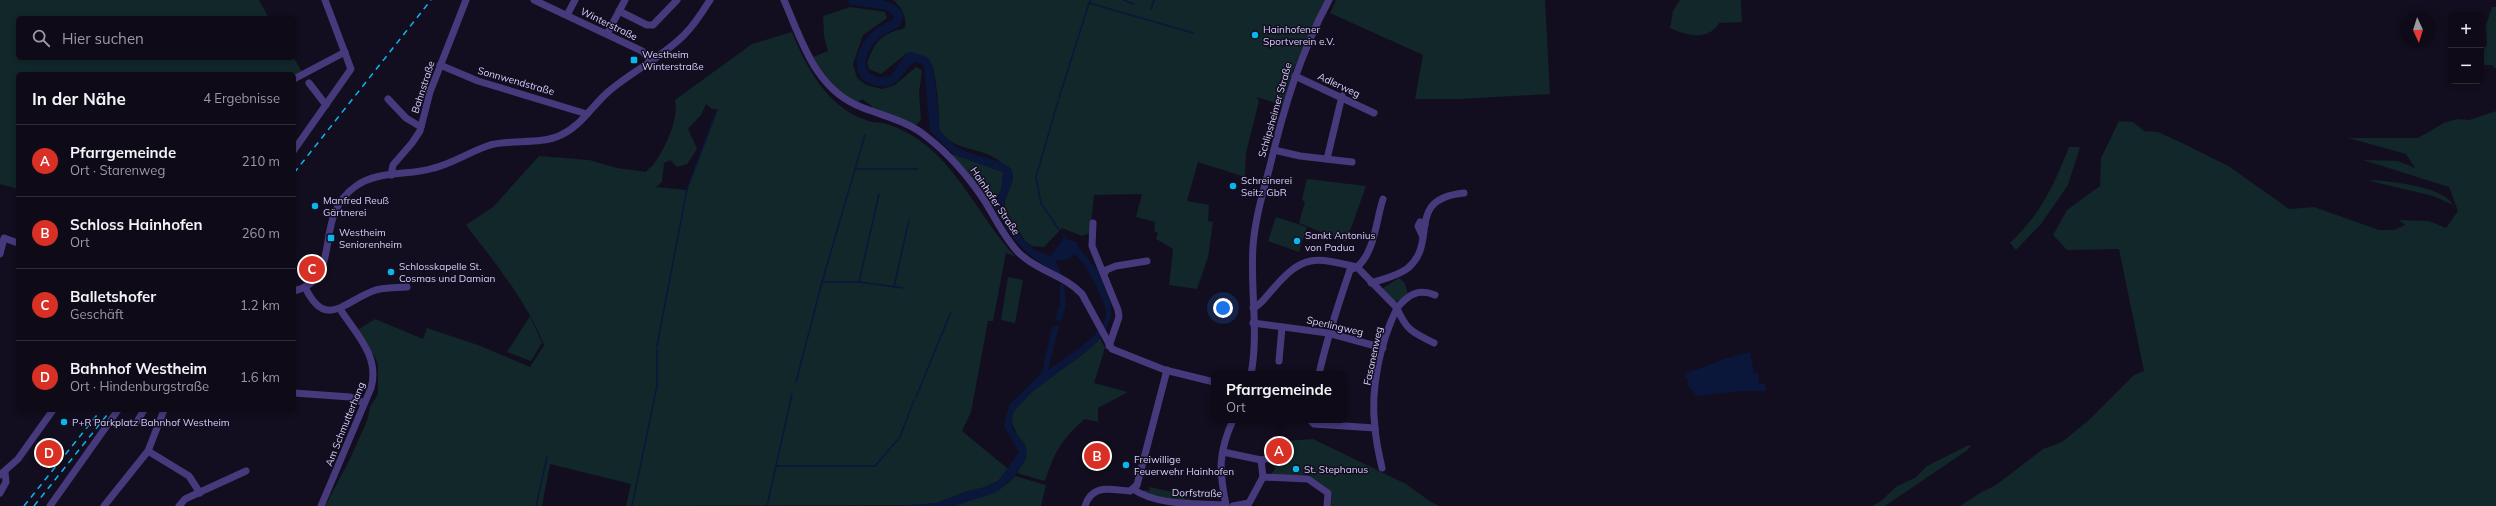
<!DOCTYPE html>
<html lang="de">
<meta charset="utf-8">
<style>
body{margin:0;font-family:Mulish,sans-serif;background:#1c1824;color:#f1f3f6}
.controls{position:absolute;right:12px;top:12px;display:grid;overflow:hidden;border-radius:6px;box-shadow:0 2px 6px #0003}
.controls button{width:36px;height:36px;display:grid;place-items:center;padding:0;border:0;border-bottom:1px solid #2e2b36;background:#0e0a17;color:#f1f3f6;font:20px sans-serif}
.compass{position:absolute;left:2400px;top:12px;width:36px;height:36px;border-radius:50%;background:#0e0a17;box-shadow:0 2px 6px #0003;rotate:176deg}
.you{position:absolute;left:1223px;top:308px;width:14px;height:14px;margin:-10px;border:3px solid #fff;border-radius:50%;background:#1a73e8;box-shadow:0 0 0 6px #1a73e833}
.badge{display:grid;place-items:center;width:26px;height:26px;border-radius:50%;background:#d93025;color:#fff;font-size:13px;font-weight:700}
.pin{position:absolute;translate:-50% -50%;border:2px solid #fff;box-shadow:0 1px 4px #0006}
.popup{position:absolute;left:1211px;top:371px;width:136px;height:52px;box-sizing:border-box;display:grid;place-content:center;border-radius:6px;background:#0e0a17;filter:drop-shadow(0 1px 3px #0005);font-size:13px;white-space:nowrap;color:#9b9aa1}
.popup b{font-size:15px;color:#f1f3f6}
.popup::after{content:'';position:absolute;left:50%;top:100%;margin-left:-8px;border:8px solid transparent;border-top-color:#0e0a17}
.list{margin:0;padding:0;list-style:none}
h2{display:flex;justify-content:space-between;align-items:center;height:52px;margin:0;padding:0 16px;font-size:17px}
h2 small{font-size:13px;font-weight:400;color:#9b9aa1}
.list li{display:grid;grid-template-columns:26px 1fr auto;gap:12px;align-items:center;box-sizing:border-box;height:72px;padding:0 16px;border-top:1px solid #2e2b36}
.list b{display:block;font-size:15px;white-space:nowrap}
.list p{margin:0;font-size:13px;white-space:nowrap;color:#9b9aa1}
.list em{font-size:13px;font-style:normal;color:#9b9aa1}
.icon{flex:none;width:22px;height:22px;fill:none;stroke:currentColor;stroke-width:2;stroke-linecap:round;stroke-linejoin:round}
.map{position:relative;flex:none;width:2496px;height:506px;overflow:hidden}
.search{position:absolute;background:#0e0a17;box-shadow:0 2px 6px #0003;left:16px;top:16px;width:280px;height:44px;display:flex;align-items:center;gap:10px;box-sizing:border-box;padding:0 14px;border-radius:6px;color:#9b9aa1;font-size:15px}
.panel{position:absolute;background:#0e0a17;box-shadow:0 2px 6px #0003;left:16px;top:72px;width:280px;height:340px;border-radius:6px}
.map>svg:first-child{display:block}
.green{fill:#112729;fill-rule:evenodd}
.water{fill:#0b163b}
.lines{fill:none;stroke-linecap:round;stroke-linejoin:round}
.stream{stroke:#0b163b;stroke-width:1.5}
.river{stroke:#0b163b;stroke-width:9}
.minor{stroke:#463a7d;stroke-width:7}
.rail{stroke:#0ab7ed;stroke-width:1.5;stroke-dasharray:6 5;stroke-linecap:butt}
.poi-dot{fill:#0ab7ed;stroke:#130e1f;stroke-width:1.5}
.labels{text-anchor:middle;dominant-baseline:central;stroke-width:3;stroke-linejoin:round;paint-order:stroke}
.street-label{font-size:10px;fill:#dacefd;stroke:#130e1f}
.poi-label{font-size:10px;fill:#dacefd;stroke:#130e1f;text-anchor:start}
</style>
<div class="map">
<svg width="2496" height="506" viewBox="0 0 2496 506">
<rect width="100%" height="100%" fill="#130e1f"/>
<g class="green">
<path d="M0 0H259L269 18H18V58H294L302 72 294 77V74H18V189L0 184Z"/>
<path d="M893 0H1326L1293 70 1283 105 1256 97 1259 101 1246 153 1245 177 1198 162 1187 201 1209 205 1208 221 1213 222 1208 257 1197 289 1169 285 1173 249 1156 239 1158 233 1154 231 1155 222 1136 217 1142 194 1094 195 1090 233 1082 236 1062 228 1044 247 1032 246 1026 242 1005 210V201L1013 177C994 142 959 157 941 132 936 126 939 121 939 114 938 101 936 74 931 63L907 53 881 74 869 69 867 63C875 40 882 34 905 28 907 16 902 8 893 0Z"/>
<path d="M1336 0H1545L1550 94 1460 99H1415L1423 55 1330 13Z"/>
<path d="M1680 0H1741L1742 22 1719 23C1709 41 1687 36 1670 28L1673 11Z"/>
<path d="M850 7 885 12 887 18 863 35 853 64 857 78 866 85 882 89 895 85 916 67 922 70 919 93 921 120 915 126 871 108 872 106 862 99 857 103C838 91 823 78 813 57L828 51 824 36 823 16Z"/>
<path d="M2492 7H2496V69L2492 65H2481V56L2487 44 2486 25Z"/>
<path d="M792 32C806 67 827 107 866 120 872 123 878 122 883 123 903 128 921 140 935 153 967 184 985 224 1015 256L1006 253 993 321H988L971 412 962 431 1008 469 998 481 981 489 968 491 937 503 917 505 626 506 631 484 550 464 542 506H325L349 461 367 421 370 407 378 394V365L375 357 356 331 375 319 423 339 427 328 478 345 530 367 544 345C526 300 495 263 466 225L493 207 539 156 589 160 617 168 646 172C648 168 652 167 654 164 666 147 679 119 675 100L752 44ZM706 104 712 109H718L687 190 656 187 662 182 664 163 670 160 677 167 687 164 697 149 688 129 701 115Z"/>
<path d="M2496 111V506H1960L1980 493 1996 485 2043 449 2062 442 2089 420 2134 375 2144 371 2119 249 2067 250 2053 235 2067 210 2100 186 2101 158 2119 121 2133 122 2144 131 2158 132 2182 143 2230 167 2289 209 2314 207 2379 230H2394L2405 225 2399 220 2429 221 2446 228 2458 211 2449 187 2363 160 2398 161 2415 168 2406 154 2348 138H2418L2444 123 2457 119 2469 120Z"/>
<path d="M2069 147H2080L2068 185 2041 224 2016 250 2010 243C2041 214 2054 185 2069 147Z"/>
<path d="M953 154 1003 172 1001 190 993 207 952 156Z"/>
<path d="M1307 179 1366 186 1346 242 1299 223 1305 202 1302 199Z"/>
<path d="M2376 180C2397 183 2442 186 2453 205L2433 196 2370 181Z"/>
<path d="M1276 217 1307 227 1299 252 1268 241Z"/>
<path d="M1008 277 1023 280 1015 323 1001 320Z"/>
<path d="M1399 278 1405 283 1408 295 1396 302 1380 290Z"/>
<path d="M530 316 542 343 531 361 507 352Z"/>
<path d="M1100 338 1105 348 1094 383 1128 392 1098 408V422L1085 419C1062 438 1054 453 1045 481L1020 474 1017 472C1022 465 1021 446 1018 437 1015 427 1008 422 1014 411 1030 382 1077 366 1100 338Z"/>
<path d="M1313 439 1406 484 1431 502 1440 506H1330L1332 494 1311 479 1310 474 1288 476 1271 474 1275 469 1273 463 1287 460 1285 441Z"/>
<path d="M1969 445 1971 446 1966 451 1885 506H1872L1881 501 1897 486 1915 478 1927 466Z"/>
<path d="M1015 476 1046 485 1041 506H954C975 497 999 495 1015 476Z"/>
<path d="M1150 487 1185 495 1184 498 1187 499 1190 497 1189 500 1185 502 1144 493V490L1149 491Z"/>
</g>
<g class="water">
<path d="M912 52 927 57 933 66 940 131C946 138 953 145 961 149 973 156 1004 160 1011 169 1018 181 1005 193 1004 204 1004 217 1026 244 1036 251 1041 253 1046 254 1051 256L1063 239 1062 232 1067 239 1077 242 1078 247 1098 271 1111 304V317L1106 330 1092 347 1032 392 1014 411 1012 417 1013 430 1025 444 1027 452 1026 459 1015 476 997 492 954 506H896L937 503 968 491 989 486 998 481 1019 452 1004 426 1009 405 1042 373 1052 327 1059 326 1048 370C1062 360 1104 335 1106 316 1107 305 1099 294 1095 284 1090 274 1084 261 1074 254L1069 259 1055 261 1062 275C1030 261 1009 237 993 206L1001 190 1003 172 953 154 930 131 924 65 915 62C901 71 902 87 880 86L878 78 891 76 907 53Z"/>
<path d="M1060 283 1064 285 1066 305 1061 321 1055 319 1060 304Z"/>
<path d="M1750 352 1754 373H1758L1759 384H1765L1766 391H1742L1697 396 1687 385 1688 380 1684 374 1730 357Z"/>
</g>
<g class="lines">
<g class="stream">
<path d="M1123 0 1134 4"/>
<path d="M1089 3 1193 33"/>
<path d="M1151 9 1154 0"/>
<path d="M1059 98 1090 0"/>
<path d="M1058 101 1036 177 1041 203 1059 230"/>
<path d="M857 169H917"/>
<path d="M822 282H859L904 288"/>
<path d="M859 282 879 194"/>
<path d="M894 287 909 220"/>
<path d="M657 346 687 189 717 110"/>
<path d="M796 382 822 282 865 135"/>
<path d="M916 397 951 312"/>
<path d="M777 466H875L900 437 914 400"/>
<path d="M536 506 547 457"/>
<path d="M632 506 657 386V349"/>
<path d="M767 506 792 394"/>
</g>
<path class="river" d="M852 0C868 5 890 0 899 16L896 23C890 27 882 29 877 34 863 44 852 71 872 80 879 82 884 83 890 81"/>
<g class="minor">
<path d="M534 0 642 51 650 60"/>
<path d="M784 0C802 41 815 89 861 107 883 116 908 121 927 137 950 155 968 176 984 200 995 217 1004 238 1019 253 1037 271 1064 275 1082 294L1112 349 1165 370 1214 382"/>
<path d="M619 11 647 25H653L677 0"/>
<path d="M567 15 575 0"/>
<path d="M607 34 625 0"/>
<path d="M440 65 478 81 587 114"/>
<path d="M1295 76 1374 113"/>
<path d="M294 79 345 52"/>
<path d="M309 83 326 105"/>
<path d="M388 99 406 118 421 127"/>
<path d="M294 150 351 69 325 0"/>
<path d="M1274 150 1300 156 1352 162"/>
<path d="M1327 159 1342 96"/>
<path d="M391 175 393 165 412 143 420 131 430 92 466 0"/>
<path d="M1093 223 1092 246 1118 310 1119 317 1109 346"/>
<path d="M1423 237 1418 226 1420 222 1425 225"/>
<path d="M0 254 4 238 18 243"/>
<path d="M1105 273 1106 270 1116 266 1147 261"/>
<path d="M1371 283C1383 279 1398 276 1408 268 1439 242 1404 199 1464 193"/>
<path d="M305 287C325 330 344 302 373 291 383 287 396 288 407 287"/>
<path d="M294 291C346 278 310 218 356 186 378 170 409 176 434 168 454 163 471 151 490 145 513 139 540 145 561 135 581 126 592 106 608 92 632 71 663 57 685 34 695 24 703 11 710 0"/>
<path d="M1253 308C1261 305 1267 295 1273 289 1303 254 1314 257 1357 267 1375 252 1376 220 1383 199"/>
<path d="M1253 323 1328 333 1383 348"/>
<path d="M1434 343C1413 333 1406 330 1397 308 1408 295 1418 288 1435 295"/>
<path d="M1279 361 1282 327"/>
<path d="M1251 374C1259 333 1250 288 1253 246 1255 219 1263 192 1270 166 1284 107 1300 54 1329 0"/>
<path d="M1319 374C1327 338 1338 305 1350 270L1357 267 1397 308C1380 343 1370 389 1375 428 1376 441 1379 455 1382 468"/>
<path d="M294 393 350 397 364 403"/>
<path d="M138 420 144 410"/>
<path d="M1310 420 1314 424 1375 428"/>
<path d="M148 451 189 476 200 493"/>
<path d="M1223 452 1261 460 1277 457"/>
<path d="M1261 460 1263 477"/>
<path d="M0 475 18 459 53 410"/>
<path d="M1133 489C1157 506 1197 503 1226 505 1219 471 1218 453 1233 420"/>
<path d="M0 493 6 482 5 472"/>
<path d="M50 506 118 410"/>
<path d="M104 506 148 451 164 410"/>
<path d="M179 506 185 499 246 471"/>
<path d="M321 506 371 388C380 356 356 334 340 309"/>
<path d="M1085 506C1092 483 1111 490 1130 491L1137 485 1167 370"/>
<path d="M1233 506 1249 503 1263 477 1308 479 1328 493 1327 506"/>
</g>
<g class="rail">
<path d="M294 173 431 0"/>
<path d="M24 506 101 410"/>
<path d="M34 506 111 410"/>
</g>
</g>
<g class="poi-dot">
<circle cx="1255" cy="35" r="4"/>
<rect x="630" y="56" width="8" height="8" rx="2"/>
<circle cx="1233" cy="186" r="4"/>
<circle cx="315" cy="206" r="4"/>
<rect x="327" y="234" width="8" height="8" rx="2"/>
<circle cx="1297" cy="241" r="4"/>
<circle cx="391" cy="272" r="4"/>
<circle cx="64" cy="422" r="4"/>
<circle cx="1126" cy="465" r="4"/>
<circle cx="1296" cy="469" r="4"/>
</g>
<g class="labels">
<g class="street-label">
<text transform="translate(609 24) rotate(26)">Winterstraße</text>
<text transform="translate(516 81) rotate(16)">Sonnwendstraße</text>
<text transform="translate(1339 85) rotate(25)">Adlerweg</text>
<text transform="translate(423 87) rotate(-72)">Bahnstraße</text>
<text transform="translate(1275 110) rotate(-74)">Schlipsheimer Straße</text>
<text transform="translate(995 201) rotate(56)">Hainhofer Straße</text>
<text transform="translate(1335 326) rotate(13)">Sperlingweg</text>
<text transform="translate(1373 356) rotate(-78)">Fasanenweg</text>
<text transform="translate(345 424) rotate(-68)">Am Schmutterhang</text>
<text transform="translate(1197 493) rotate(1)">Dorfstraße</text>
</g>
<g class="poi-label">
<text x="1263" y="29">Hainhofener<tspan x="1263" dy="12">Sportverein e.V.</tspan></text>
<text x="642" y="54">Westheim<tspan x="642" dy="12">Winterstraße</tspan></text>
<text x="1241" y="180">Schreinerei<tspan x="1241" dy="12">Seitz GbR</tspan></text>
<text x="323" y="200">Manfred Reuß<tspan x="323" dy="12">Gärtnerei</tspan></text>
<text x="339" y="232">Westheim<tspan x="339" dy="12">Seniorenheim</tspan></text>
<text x="1305" y="235">Sankt Antonius<tspan x="1305" dy="12">von Padua</tspan></text>
<text x="399" y="266">Schlosskapelle St.<tspan x="399" dy="12">Cosmas und Damian</tspan></text>
<text x="72" y="422">P+R Parkplatz Bahnhof Westheim</text>
<text x="1134" y="459">Freiwillige<tspan x="1134" dy="12">Feuerwehr Hainhofen</tspan></text>
<text x="1304" y="469">St. Stephanus</text>
</g>
</g>
</svg>
<div class="controls">
<button>+</button>
<button>−</button>
</div>
<svg class="compass" viewBox="-18 -18 36 36"><path d="M0-13l5 13h-10z" fill="#e53935"/><path d="M0 13l5-13h-10z" fill="#9b9aa1"/></svg>
<div class="you"></div>
<div class="pin badge" style="left:1279px;top:451px">A</div>
<div class="popup"><b>Pfarrgemeinde</b>Ort</div>
<div class="pin badge" style="left:1097px;top:456px">B</div>
<div class="pin badge" style="left:312px;top:269px">C</div>
<div class="pin badge" style="left:49px;top:453px">D</div>
<div class="search"><svg class="icon" aria-label="search" viewBox="0 0 24 24"><circle cx="10" cy="10" r="6"/><path d="M15 15l6 6"/></svg>Hier suchen</div>
<section class="panel">
<h2>In der Nähe<small>4 Ergebnisse</small></h2>
<ul class="list">
<li><span class="badge">A</span><div><b>Pfarrgemeinde</b><p>Ort · Starenweg</p></div><em>210 m</em></li>
<li><span class="badge">B</span><div><b>Schloss Hainhofen</b><p>Ort</p></div><em>260 m</em></li>
<li><span class="badge">C</span><div><b>Balletshofer</b><p>Geschäft</p></div><em>1.2 km</em></li>
<li><span class="badge">D</span><div><b>Bahnhof Westheim</b><p>Ort · Hindenburgstraße</p></div><em>1.6 km</em></li>
</ul>
</section>
</div>
